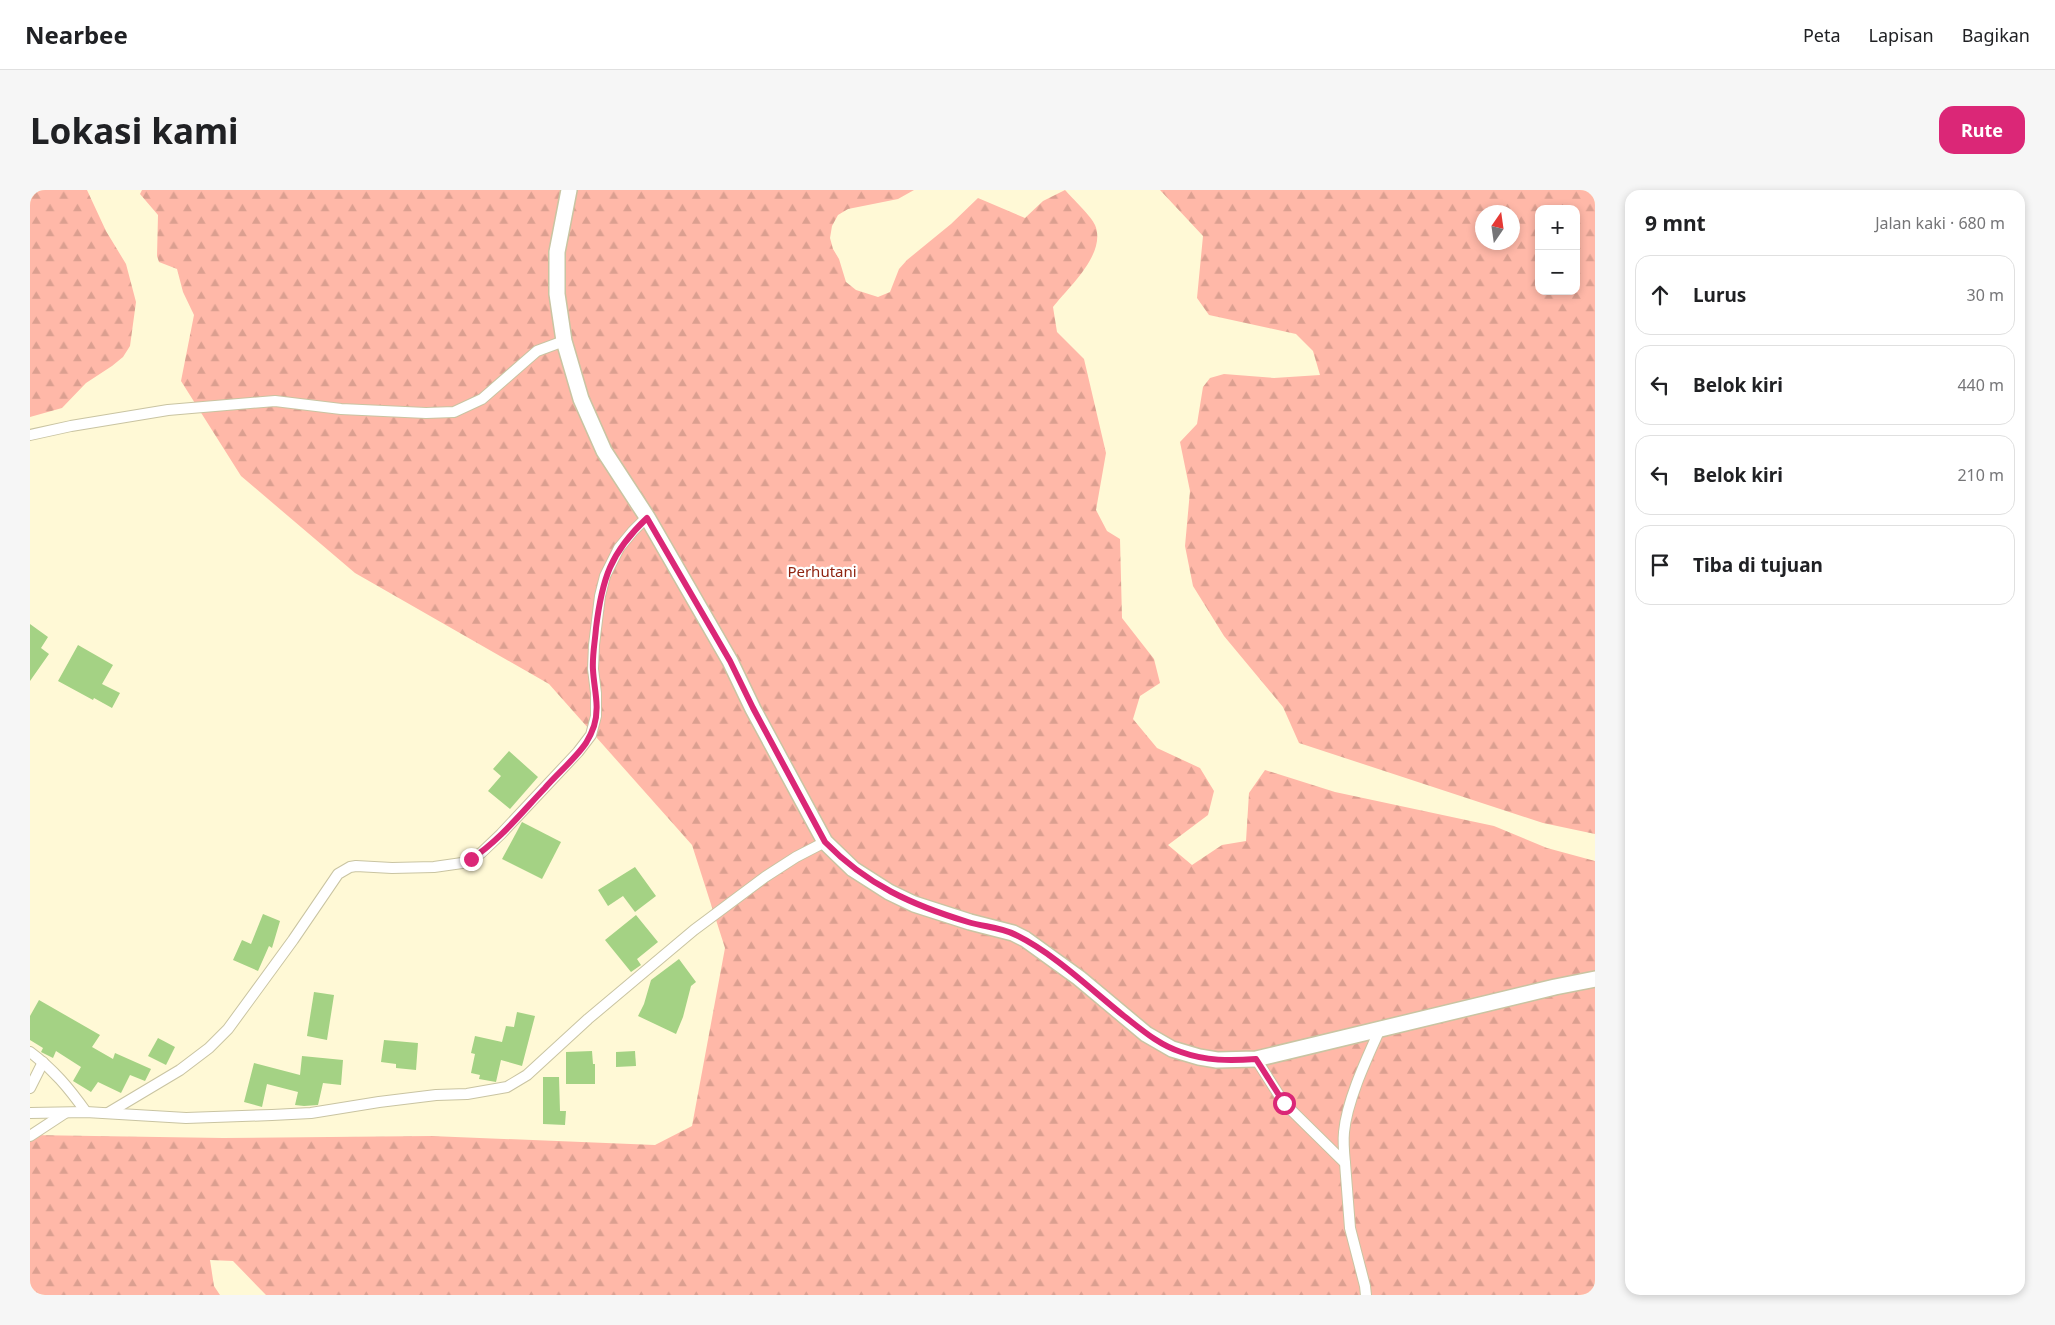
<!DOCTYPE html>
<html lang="id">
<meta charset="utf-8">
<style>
body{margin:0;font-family:"Noto Sans",sans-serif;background:#f6f6f6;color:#202124}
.controls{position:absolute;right:15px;top:15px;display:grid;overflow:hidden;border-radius:10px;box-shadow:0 2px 8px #0003}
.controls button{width:45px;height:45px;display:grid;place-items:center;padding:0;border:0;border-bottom:1px solid #e0e0e0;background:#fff;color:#202124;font:25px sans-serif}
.compass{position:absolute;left:1445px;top:15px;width:45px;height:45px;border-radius:50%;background:#fff;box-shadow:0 2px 8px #0003;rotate:13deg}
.stop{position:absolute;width:15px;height:15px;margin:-11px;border:4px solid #db2777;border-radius:50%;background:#fff}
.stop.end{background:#db2777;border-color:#fff;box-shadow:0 1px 5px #0008}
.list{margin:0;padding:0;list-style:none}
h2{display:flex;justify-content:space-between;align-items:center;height:65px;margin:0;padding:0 20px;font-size:21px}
h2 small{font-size:16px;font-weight:400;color:#757577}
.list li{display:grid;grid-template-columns:32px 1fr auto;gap:15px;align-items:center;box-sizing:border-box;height:80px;margin:0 10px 10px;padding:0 10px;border:1px solid #e0e0e0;border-radius:15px}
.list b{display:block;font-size:19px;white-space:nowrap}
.list em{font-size:16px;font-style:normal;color:#757577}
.icon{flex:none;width:28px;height:28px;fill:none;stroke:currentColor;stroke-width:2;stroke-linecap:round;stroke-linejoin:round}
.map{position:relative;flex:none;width:1565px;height:1105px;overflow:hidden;border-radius:15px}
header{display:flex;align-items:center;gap:30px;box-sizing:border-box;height:70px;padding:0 25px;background:#fff;border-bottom:1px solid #e0e0e0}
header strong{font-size:24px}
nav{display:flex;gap:28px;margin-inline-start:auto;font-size:18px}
.intro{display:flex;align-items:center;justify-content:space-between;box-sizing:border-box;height:120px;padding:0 30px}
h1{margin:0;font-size:35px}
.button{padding:12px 22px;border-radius:15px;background:#db2777;color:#fff;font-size:18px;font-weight:700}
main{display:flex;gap:30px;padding:0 30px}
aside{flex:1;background:#fff;border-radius:15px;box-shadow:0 2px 8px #0003}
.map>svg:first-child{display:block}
.forest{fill:url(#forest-firs);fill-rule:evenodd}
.building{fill:#a4d284}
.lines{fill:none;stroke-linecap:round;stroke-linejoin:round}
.street-casing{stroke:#c9c4a2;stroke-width:12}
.secondary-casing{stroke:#c9c4a2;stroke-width:18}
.street{stroke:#fff;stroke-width:10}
.secondary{stroke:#fff;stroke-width:15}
.route{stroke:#db2777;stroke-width:6}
.labels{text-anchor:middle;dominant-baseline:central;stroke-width:4.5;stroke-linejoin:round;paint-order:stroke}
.park-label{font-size:15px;fill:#902511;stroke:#fff}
</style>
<header>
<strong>Nearbee</strong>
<nav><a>Peta</a><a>Lapisan</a><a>Bagikan</a></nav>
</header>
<div class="intro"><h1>Lokasi kami</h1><a class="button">Rute</a></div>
<main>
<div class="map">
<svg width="1565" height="1105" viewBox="0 0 1565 1105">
<defs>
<pattern id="forest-firs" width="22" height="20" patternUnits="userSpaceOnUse" patternTransform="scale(1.25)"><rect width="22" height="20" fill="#ffb8a8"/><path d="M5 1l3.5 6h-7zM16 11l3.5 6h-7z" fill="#db9f90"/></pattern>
</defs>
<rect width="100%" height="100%" fill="#fff9d6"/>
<g class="forest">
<path d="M0 0H57L76 41 96 74 106 112 100 156 93 167 82 176 56 193 32 218 0 227Z"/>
<path d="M112 0H884L868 9 818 19 808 25 802 36 800 48 803 59 809 69 816 92 826 100 848 107 860 102 869 79 877 70 921 34 948 8 995 28 1013 11 1035 0C1042 8 1062 27 1065 35 1077 63 1039 97 1023 117L1027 142 1054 169 1076 263 1066 320 1077 341 1090 349 1092 428 1124 469 1130 493 1110 506 1103 529 1127 558 1170 578 1184 601 1178 625 1138 655 1162 675 1192 655 1216 651 1219 603 1235 580 1305 602 1464 636 1517 658 1565 671V1105H236L203 1071 180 1070 184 1096 190 1105H0V945L193 948 401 946 625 955 662 936 695 758 662 655 519 494 325 383 211 286 151 191 164 125 153 102 147 79 129 72 127 66 128 25 110 4Z"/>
<path d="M1130 0H1565V644L1513 633 1269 553 1253 517 1194 446 1163 396 1155 356 1160 301 1150 252 1167 234 1173 197 1180 188 1194 184 1244 188 1290 185 1283 161 1266 144 1179 125 1167 108 1173 46ZM1509 19H1546V101H1509ZM1482 22V52H1452V22Z"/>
</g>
<g class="building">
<path d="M0 434 18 447 11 458 19 464 0 491Z"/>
<path d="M48 455 83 475 72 494 90 503 82 518 64 508 63 510 28 491Z"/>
<path d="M479 561 508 587 480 619 458 601 471 586 463 579Z"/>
<path d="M492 632 531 652 512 689 472 669Z"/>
<path d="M605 677 626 706 605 722 593 706 578 716 568 700Z"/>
<path d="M233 724 250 731 242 758 239 756 228 781 203 770 212 750 221 754Z"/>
<path d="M606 725 628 752 607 769 611 775 601 782 575 750Z"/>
<path d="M649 769 666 792 661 796 653 827 646 844 608 826 614 814 621 790Z"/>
<path d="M284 802 304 805 297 850 277 846Z"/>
<path d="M9 810 70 845 62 857 83 869 85 863 121 879 115 891 100 885 91 903 68 892 61 902 43 891 51 877 26 861 23 868 11 862 13 858 0 850V826Z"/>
<path d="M487 822 505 826 492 876 471 870 466 892 449 889 450 885 441 883 445 864 441 863 445 846 472 852 476 836 484 837Z"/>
<path d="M128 848 145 857 136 875 118 866Z"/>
<path d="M354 850 388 853 386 880 366 878V874L351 872Z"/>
<path d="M562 861 563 874H565V894H536V862Z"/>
<path d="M605 861 606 876 586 877V862Z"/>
<path d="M272 866 313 870 311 895 293 893 288 915 274 916 265 915 268 902 237 894 232 917 214 912 224 873 270 885Z"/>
<path d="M513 887H529L530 921H536L535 935 513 934Z"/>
</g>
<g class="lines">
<g class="street-casing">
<g id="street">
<path d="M0 245 41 236 138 220 233 212 245 211 311 219 396 223 424 222 452 209 507 161 534 151"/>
<path d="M0 862C23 879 39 898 56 922"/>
<path d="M1226 869 1254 913 1315 973 1320 1038 1335 1096 1336 1105"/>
<path d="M0 898 13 872"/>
<path d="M0 923 56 922 156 928 242 925 281 923 349 912 406 905 437 904 477 897 497 885 558 829 664 740 735 687 766 667 795 652"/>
<path d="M78 923 150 880 179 858 198 839 263 750 308 684 320 677 326 676 362 678 404 677 432 673 451 663 471 644 548 562 561 545 566 526V503L563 479 564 455 570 406 575 386 589 358 603 341 617 327"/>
<path d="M0 946 35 923"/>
<path d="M1315 973C1314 963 1313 952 1314 942 1317 910 1337 868 1350 839"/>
</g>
</g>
<g class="secondary-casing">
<path id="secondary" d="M539 0 527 62V104L534 151 551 209 574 261 617 327 700 471 723 519 795 652 823 679 859 702 884 714 940 732 983 743 995 749 1049 788 1116 844 1142 859 1169 867 1187 870 1226 869 1525 797 1565 789"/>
</g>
<use href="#street" class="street"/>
<use href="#secondary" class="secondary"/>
</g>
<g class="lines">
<path class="route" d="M441 669C469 651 492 622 515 598 528 583 545 569 556 553 559 548 562 542 564 536 570 517 564 499 563 480 562 466 565 452 566 438 572 389 580 363 617 328L700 471 723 518 795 652C837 695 882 715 938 732 954 737 971 737 986 745 1026 765 1059 798 1094 826 1112 840 1129 855 1151 862 1176 871 1200 871 1226 869L1254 913"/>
</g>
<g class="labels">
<g class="park-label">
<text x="792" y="381">Perhutani</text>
</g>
</g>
</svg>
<div class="controls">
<button>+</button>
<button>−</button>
</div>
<svg class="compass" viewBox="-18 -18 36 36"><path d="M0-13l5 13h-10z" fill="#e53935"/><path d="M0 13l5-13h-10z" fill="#757577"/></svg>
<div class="stop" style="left:1254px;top:913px"></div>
<div class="stop end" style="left:441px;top:669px"></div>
</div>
<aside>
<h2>9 mnt<small>Jalan kaki · 680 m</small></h2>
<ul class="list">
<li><svg class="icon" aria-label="ahead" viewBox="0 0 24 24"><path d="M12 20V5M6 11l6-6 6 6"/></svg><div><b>Lurus</b></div><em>30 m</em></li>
<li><svg class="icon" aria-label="left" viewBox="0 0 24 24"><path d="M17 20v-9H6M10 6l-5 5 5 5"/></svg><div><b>Belok kiri</b></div><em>440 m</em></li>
<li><svg class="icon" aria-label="left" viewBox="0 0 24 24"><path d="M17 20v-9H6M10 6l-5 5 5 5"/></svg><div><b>Belok kiri</b></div><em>210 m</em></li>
<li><svg class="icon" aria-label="arrive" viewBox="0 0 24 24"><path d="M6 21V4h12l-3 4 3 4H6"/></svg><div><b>Tiba di tujuan</b></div></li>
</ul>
</aside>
</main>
